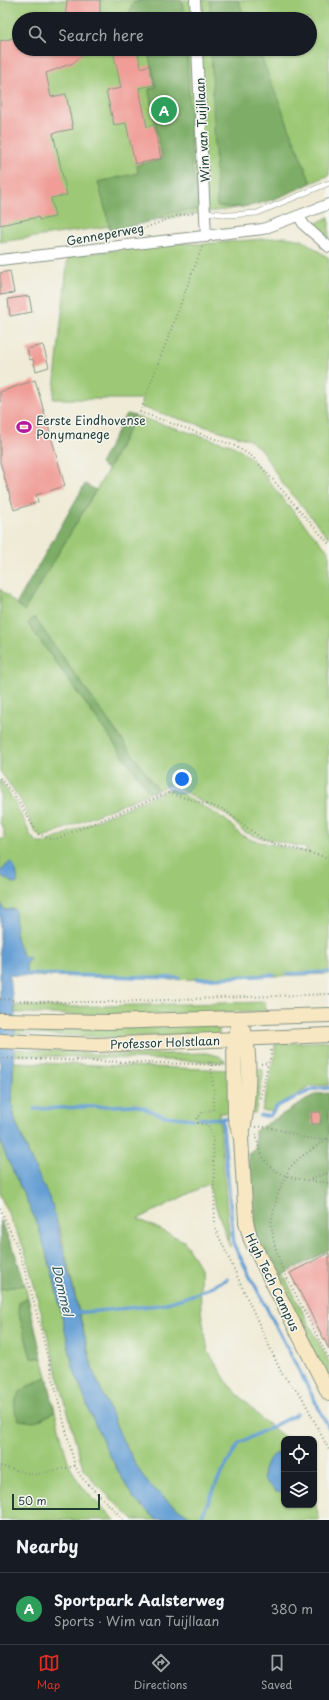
<!DOCTYPE html>
<meta charset="utf-8">
<style>
body{margin:0;font-family:"Playpen Sans",sans-serif;background:#242831;color:#f1f3f6}
.controls{position:absolute;right:12px;bottom:12px;display:grid;overflow:hidden;border-radius:8px;box-shadow:0 1px 3px #0004}
.controls button{width:36px;height:36px;display:grid;place-items:center;padding:0;border:0;border-bottom:1px solid #363941;background:#171b24;color:#f1f3f6;font:20px sans-serif}
.scale{position:absolute;left:12px;bottom:10px;width:88px;box-sizing:border-box;padding-left:4px;border:2px solid #1f3d34;border-top:0;font-size:11px;line-height:14px;white-space:nowrap;color:#1f3d34;-webkit-text-stroke:3px #f6f6f2;paint-order:stroke}
.you{position:absolute;left:182px;top:779px;width:14px;height:14px;margin:-10px;border:3px solid #fff;border-radius:50%;background:#1a73e8;box-shadow:0 0 0 6px #1a73e833}
.badge{display:grid;place-items:center;width:26px;height:26px;border-radius:50%;background:#d93025;color:#fff;font-size:13px;font-weight:700}
.pin{position:absolute;translate:-50% -50%;border:2px solid #fff;box-shadow:0 1px 4px #0006}
.list{margin:0;padding:0;list-style:none}
h2{display:flex;justify-content:space-between;align-items:center;height:52px;margin:0;padding:0 16px;font-size:17px}
h2 small{font-size:13px;font-weight:400;color:#9ea1a6}
.list li{display:grid;grid-template-columns:26px 1fr auto;gap:12px;align-items:center;box-sizing:border-box;height:72px;padding:0 16px;border-top:1px solid #363941}
.list b{display:block;font-size:15px;white-space:nowrap}
.list p{margin:0;font-size:13px;white-space:nowrap;color:#9ea1a6}
.list em{font-size:13px;font-style:normal;color:#9ea1a6}
.icon{flex:none;width:22px;height:22px;fill:none;stroke:currentColor;stroke-width:2;stroke-linecap:round;stroke-linejoin:round}
.map{position:relative;flex:none;width:329px;height:1520px;overflow:hidden}
.search{position:absolute;background:#171b24;box-shadow:0 1px 3px #0004;left:12px;right:12px;top:12px;height:44px;display:flex;align-items:center;gap:10px;box-sizing:border-box;padding:0 14px;border-radius:22px;color:#9ea1a6;font-size:15px}
.sheet{height:124px;background:#171b24}
nav{display:flex;justify-content:space-around;align-items:center;box-sizing:border-box;height:56px;border-top:1px solid #363941;background:#171b24;font-size:11px;color:#9ea1a6}
nav a{display:grid;justify-items:center;gap:2px}
nav .on{color:#d93025}
.map>svg:first-child{display:block}
.green{fill:#9dc976;stroke:#5e8355;fill-rule:evenodd}
.forest{fill:#7ead67;stroke:#4e754e}
.water{fill:#659fd4;stroke:#426e84}
.lines{fill:none;stroke-linecap:round;stroke-linejoin:round}
.stream{stroke:#659fd4;stroke-width:3.5}
.building{fill:#f09d97}
.lane-casing{stroke:#879485;stroke-width:6}
.street-casing{stroke:#879485;stroke-width:12}
.secondary-casing{stroke:#879485;stroke-width:16}
.path{stroke:#879485;stroke-width:2;stroke-dasharray:1 3;stroke-linecap:butt}
.lane{stroke:#fff;stroke-width:5}
.street{stroke:#fff;stroke-width:10}
.secondary{stroke:#f7e8c3;stroke-width:14}
.labels{text-anchor:middle;dominant-baseline:central;stroke-width:3;stroke-linejoin:round;paint-order:stroke}
.street-label{font-size:12px;fill:#1f3d34;stroke:#f6f6f2}
.poi-label{font-size:12px;fill:#1f3d34;stroke:#f6f6f2;text-anchor:start}
.water-label{font-size:13px;font-style:italic;fill:#345a64;stroke:#f6f6f2}
</style>
<div class="map">
<svg width="329" height="1520" viewBox="0 0 329 1520">
<rect width="100%" height="100%" fill="#f6f6f2"/>
<filter id="ink" filterUnits="userSpaceOnUse"><feTurbulence type="fractalNoise" baseFrequency=".025" numOctaves="2"/><feDisplacementMap in="SourceGraphic" scale="8" xChannelSelector="R" yChannelSelector="G"/><feConvolveMatrix kernelMatrix="1 2 1 2 8 2 1 2 1" color-interpolation-filters="sRGB"/></filter>
<filter id="wash" filterUnits="userSpaceOnUse"><feTurbulence type="fractalNoise" baseFrequency=".012" numOctaves="4" result="noise"/><feDisplacementMap in="SourceGraphic" scale="16" xChannelSelector="R" yChannelSelector="G"/><feGaussianBlur stdDeviation="0.9" result="paint"/><feColorMatrix in="noise" values="0 0 0 0 0 0 0 0 0 0 0 0 0 0 0 0 0 1.4 0 .05"/><feComposite in="paint" operator="in"/></filter>
<g filter="url(#wash)">
<rect width="100%" height="100%" fill="#efebd6"/>
<g class="green">
<path d="M0 0H329V175L311 183 309 179 243 207 0 242ZM19 19H310V49H19Z"/>
<path d="M329 217V238L310 226Z"/>
<path d="M286 237 302 240 329 258V538L282 483 262 451 250 440 140 407 143 399H53L68 256 177 243 202 244Z"/>
<path d="M135 416 231 445C252 454 261 471 274 488 291 510 311 531 329 552V974L170 980 165 978 28 976C26 963 18 950 16 937 15 927 16 919 14 909L4 910 0 901V877H3L9 880 6 865 4 870 0 872V840L4 838V829L0 823V780L16 804 31 836 38 843H45L169 789 177 791 226 820 241 835 252 840 306 852V848L254 836 243 831 228 816 176 787 168 785 158 790 34 617 28 624 150 793 44 837H40L35 832 21 801 0 771V589L24 611 111 465Z"/>
<path d="M265 1002V1011L110 1016 15 1013V1005L56 1007Z"/>
<path d="M213 1024V1027L219 1028V1035L110 1037 15 1034V1028H110Z"/>
<path d="M329 1041V1085L311 1086 272 1111H262L275 1056V1044Z"/>
<path d="M15 1049 65 1051 109 1055 206 1053 219 1056 226 1062 15 1055Z"/>
<path d="M14 1062 231 1070 232 1113H219L230 1247 208 1184 138 1219 184 1241 200 1268 201 1311 208 1351 229 1385 263 1420 287 1439H284V1458L278 1453 265 1467 264 1474 276 1491H284V1505H314V1495L319 1520H196L171 1504 151 1486 140 1472 122 1439 93 1371 59 1226 15 1120 12 1102Z"/>
<path d="M254 1068 263 1070V1077L255 1113H252Z"/>
<path d="M0 1139 5 1154 38 1225 54 1279 73 1367 91 1415 109 1454 133 1498 158 1520H133L94 1482 84 1469 80 1458 25 1251 0 1195Z"/>
<path d="M283 1274 329 1362V1383L275 1279Z"/>
<path d="M25 1285 28 1298 19 1303 18 1310 31 1358H42L47 1376 26 1387 40 1420 55 1412C61 1432 64 1456 74 1474 84 1492 101 1506 115 1520H0V1289Z"/>
</g>
<g class="forest">
<path d="M145 0H182L184 19H127L133 3Z"/>
<path d="M210 0H238L246 19H210Z"/>
<path d="M147 49H187L192 166 201 209 169 213 159 219 111 232 98 182 138 173 137 165 162 159 149 92V89L156 87Z"/>
<path d="M211 49H258L311 183C278 198 254 211 217 206Z"/>
<path d="M128 414 135 416 108 470 100 464 125 416Z"/>
<path d="M85 484 96 490 24 611 17 603Z"/>
<path d="M34 617 158 790 150 793 28 624Z"/>
<path d="M329 1093V1250L275 1279 258 1245 252 1221 248 1154 255 1150V1131L316 1094Z"/>
<path d="M0 1220 15 1253 25 1285 0 1289Z"/>
<path d="M28 1298 42 1358H31L18 1310 19 1303Z"/>
<path d="M47 1376 55 1412 34 1422 19 1420C13 1410 13 1402 20 1392Z"/>
</g>
<g class="water">
<path d="M11 861C15 868 19 875 17 883L14 884 3 877H0V872Z"/>
<path d="M0 901 4 910 15 909 16 938 23 956 30 958 26 964 28 976 9 975 15 1013 12 1102 15 1120 28 1153 52 1204 93 1371 122 1439 140 1472 151 1486 171 1504 196 1520 156 1519 133 1498 109 1454 91 1415 73 1367 54 1279 38 1225 5 1154 0 1139Z"/>
<path d="M278 1453 284 1458 283 1492 276 1491 263 1479C264 1466 266 1458 278 1453Z"/>
</g>
<g class="lines">
<g class="stream">
<path d="M25 974 179 978"/>
<path d="M287 974 329 972"/>
<path d="M196 979 274 975"/>
<path d="M34 1109 135 1105 165 1116 193 1119"/>
<path d="M260 1116H270L277 1106 314 1089 329 1088"/>
<path d="M222 1118 234 1245 329 1428"/>
<path d="M199 1119 232 1118"/>
<path d="M75 1313 160 1305 196 1294 227 1279"/>
<path d="M200 1520 218 1480 239 1443 297 1414"/>
</g>
</g>
<g id="blocks">
<g class="building">
<path d="M67 0H100V19H65Z"/>
<path d="M19 37V49H85L81 54 82 55 73 63 46 73 51 97 66 94 73 129 53 133 67 195 51 198 55 217 39 220 38 217 0 225V41Z"/>
<path d="M120 49H137L141 68 150 65 154 85 139 88 147 127 154 125 161 159 135 164 126 123 114 125 106 91 121 88 113 50Z"/>
<path d="M10 271 14 293 0 295V273Z"/>
<path d="M29 296 32 312 10 316 8 299Z"/>
<path d="M43 345 49 367 36 371 33 359 30 360 27 349Z"/>
<path d="M35 380 65 486 36 495 38 502 14 510 0 462V392Z"/>
<path d="M311 1112H321V1124H312Z"/>
<path d="M329 1253V1349L290 1273Z"/>
</g>
</g>
</g>
<g filter="url(#ink)">
<use href="#blocks" fill-opacity="0" stroke="#879485" stroke-width="1"/>
<g class="lines">
<g class="lane-casing">
<path id="lane" d="M206 212 230 215 257 213 329 183"/>
</g>
<g class="street-casing">
<g id="street">
<path d="M195 0 196 19"/>
<path d="M197 49 206 237"/>
<path d="M299 217 305 226 329 247"/>
<path d="M0 260 263 229 329 204"/>
</g>
</g>
<g class="secondary-casing">
<g id="secondary">
<path d="M240 1019 234 1040 235 1117 241 1138 246 1222 251 1240 329 1394"/>
<path d="M0 1020 109 1022 329 1015"/>
<path d="M0 1041 96 1045 329 1035"/>
<path d="M242 1135C248 1109 252 1056 244 1031"/>
</g>
</g>
<g class="path">
<path d="M107 235 140 230 176 216 195 213"/>
<path d="M202 247 140 412 235 446 253 457 329 544"/>
<path d="M0 778 19 802 38 834 53 840 168 793 223 809 265 841 329 858"/>
<path d="M0 999 36 1002H110L329 994"/>
<path d="M0 1058 223 1065"/>
<path d="M261 1064 268 1063"/>
<path d="M211 1065 214 1092 213 1110 203 1112 197 1118 198 1123 208 1125 213 1138 215 1228 282 1374 302 1397 329 1450"/>
<path d="M261 1098 268 1063 271 1056V1050"/>
<path d="M256 1127C282 1125 303 1144 329 1138"/>
<path d="M256 1134C263 1180 292 1178 329 1183"/>
<path d="M327 1139 302 1156 290 1167 278 1193 271 1223 274 1243 282 1268 329 1359"/>
<path d="M311 1179 329 1172"/>
<path d="M0 1208 18 1249 32 1295 75 1466 81 1477 124 1520"/>
<path d="M0 1466 34 1475 75 1466"/>
</g>
<use href="#lane" class="lane"/>
<use href="#street" class="street"/>
<use href="#secondary" class="secondary"/>
</g>
</g>
<defs>
<g id="stadium-bare" transform="scale(1.2)"><path d="M0-5a6.5 5 0 1 0 0 10a6.5 5 0 1 0 0-10ZM-3.5-1.8h7v3.6h-7Z" fill="#b5179e" stroke="#f6f6f2" stroke-width="2.5" paint-order="stroke"/></g>
</defs>
<g fill-rule="evenodd">
<use href="#stadium-bare" x="24" y="427"/>
</g>
<g class="labels">
<g class="street-label">
<text transform="translate(202 130) rotate(-93)">Wim van Tuijllaan</text>
<text transform="translate(105 234) rotate(-10)">Genneperweg</text>
<text transform="translate(165 1042) rotate(-2)">Professor Holstlaan</text>
<text transform="translate(273 1282) rotate(64)">High Tech Campus</text>
</g>
<g class="poi-label">
<text x="36" y="420">Eerste Eindhovense<tspan x="36" dy="14">Ponymanege</tspan></text>
</g>
<g class="water-label">
<text transform="translate(63 1290) rotate(77)">Dommel</text>
</g>
</g>
</svg>
<div class="controls">
<button><svg class="icon" aria-label="locate" viewBox="0 0 24 24"><circle cx="12" cy="12" r="6"/><path d="M12 2v4M12 18v4M2 12h4M18 12h4"/></svg></button>
<button><svg class="icon" aria-label="layers" viewBox="0 0 24 24"><path d="M12 4l9 5-9 5-9-5zM3 14l9 5 9-5"/></svg></button>
</div>
<div class="scale">50 m</div>
<div class="you"></div>
<div class="pin badge" style="left:164px;top:110px;background:#2e9e5b">A</div>
<div class="search"><svg class="icon" aria-label="search" viewBox="0 0 24 24"><circle cx="10" cy="10" r="6"/><path d="M15 15l6 6"/></svg>Search here</div>
</div>
<section class="sheet">
<h2>Nearby<small></small></h2>
<ul class="list">
<li><span class="badge" style="background:#2e9e5b">A</span><div><b>Sportpark Aalsterweg</b><p>Sports · Wim van Tuijllaan</p></div><em>380 m</em></li>
</ul>
</section>
<nav>
<a class="on"><svg class="icon" aria-label="map" viewBox="0 0 24 24"><path d="M3 6l6-2 6 2 6-2v14l-6 2-6-2-6 2zM9 4v14M15 6v14"/></svg>Map</a>
<a><svg class="icon" aria-label="directions" viewBox="0 0 24 24"><path d="M12 3l9 9-9 9-9-9zM9 14v-3h6M13 9l2 2-2 2"/></svg>Directions</a>
<a><svg class="icon" aria-label="saved" viewBox="0 0 24 24"><path d="M7 4h10v16l-5-4-5 4z"/></svg>Saved</a>
</nav>
